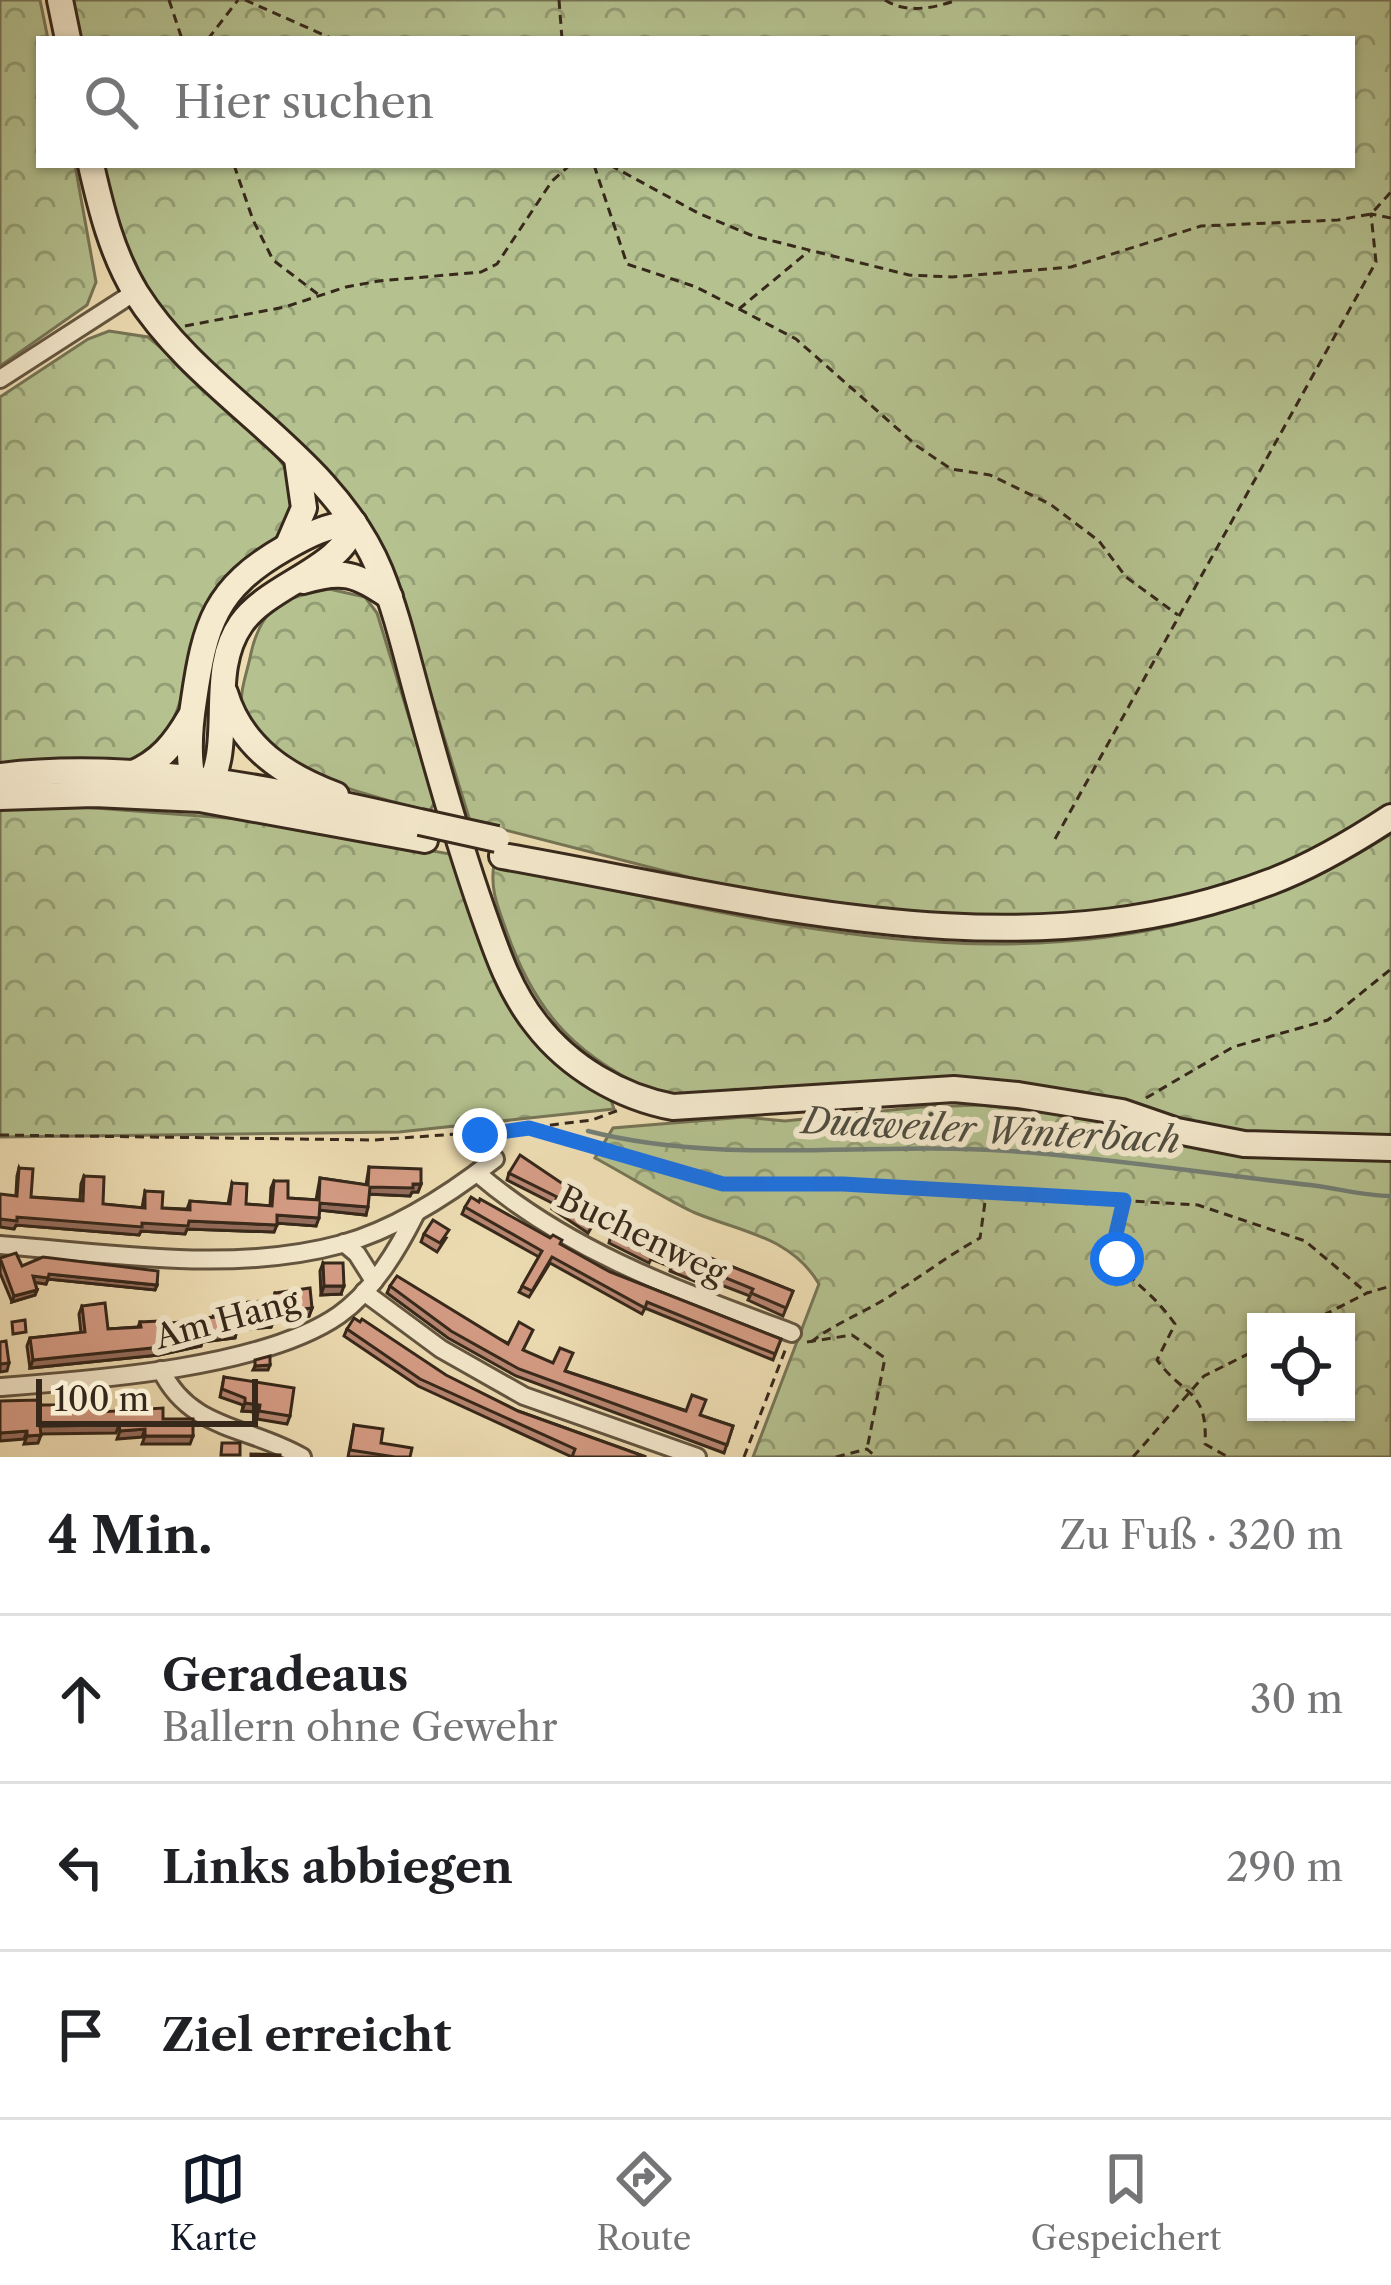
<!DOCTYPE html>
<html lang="de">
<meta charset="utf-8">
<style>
body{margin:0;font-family:"Libre Caslon Text",serif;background:#f6f6f6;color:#202124}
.controls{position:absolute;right:36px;bottom:36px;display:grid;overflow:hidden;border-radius:0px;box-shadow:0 3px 9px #0004}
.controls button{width:108px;height:108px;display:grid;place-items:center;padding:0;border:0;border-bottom:3px solid #e0e0e0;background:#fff;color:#202124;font:60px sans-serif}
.scale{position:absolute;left:36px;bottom:30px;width:222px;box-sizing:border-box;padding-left:12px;border:6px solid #36281b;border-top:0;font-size:33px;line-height:42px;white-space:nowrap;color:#36281b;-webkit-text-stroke:9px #f5eace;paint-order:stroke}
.stop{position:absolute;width:36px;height:36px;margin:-27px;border:9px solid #1a73e8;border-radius:50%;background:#fff}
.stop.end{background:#1a73e8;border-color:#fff;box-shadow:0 3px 12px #0008}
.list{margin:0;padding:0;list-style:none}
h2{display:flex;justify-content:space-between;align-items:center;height:156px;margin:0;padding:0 48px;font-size:51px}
h2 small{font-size:39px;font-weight:400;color:#757577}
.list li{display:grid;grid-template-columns:78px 1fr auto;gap:36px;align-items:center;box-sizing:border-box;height:168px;padding:0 48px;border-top:3px solid #e0e0e0}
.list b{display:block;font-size:45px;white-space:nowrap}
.list p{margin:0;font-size:39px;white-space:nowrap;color:#757577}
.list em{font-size:39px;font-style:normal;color:#757577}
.icon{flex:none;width:66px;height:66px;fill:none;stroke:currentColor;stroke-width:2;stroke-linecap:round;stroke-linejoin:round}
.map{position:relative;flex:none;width:1391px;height:1457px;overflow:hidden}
.search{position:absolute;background:#fff;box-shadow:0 3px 9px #0004;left:36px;right:36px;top:36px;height:132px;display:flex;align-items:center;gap:30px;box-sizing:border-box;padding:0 42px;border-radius:0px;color:#757577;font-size:45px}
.sheet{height:660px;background:#fff}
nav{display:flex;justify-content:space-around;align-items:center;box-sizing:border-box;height:168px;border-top:3px solid #e0e0e0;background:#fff;font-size:33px;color:#757577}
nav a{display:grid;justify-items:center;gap:6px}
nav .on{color:#111827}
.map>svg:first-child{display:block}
.forest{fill:url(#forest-crowns);stroke:#767556;stroke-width:3;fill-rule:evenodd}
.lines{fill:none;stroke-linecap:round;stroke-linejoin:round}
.stream{stroke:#738077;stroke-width:4.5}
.minor-casing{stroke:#645641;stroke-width:22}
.secondary-casing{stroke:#36281b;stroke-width:30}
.path{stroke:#36281b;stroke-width:3;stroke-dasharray:9 6;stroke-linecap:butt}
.minor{stroke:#f5eace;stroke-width:16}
.secondary{stroke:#f5eace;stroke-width:24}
.secondary-bridge-casing{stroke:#36281b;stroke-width:30;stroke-linecap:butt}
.secondary-bridge{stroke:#f5eace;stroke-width:24}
.wall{fill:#b88773;stroke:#36281b;stroke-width:3}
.shaded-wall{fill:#966e5e;stroke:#36281b;stroke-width:3}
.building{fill:#d69d86;stroke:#36281b;stroke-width:3}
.route{stroke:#1a73e8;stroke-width:15}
.labels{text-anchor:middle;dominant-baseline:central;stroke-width:12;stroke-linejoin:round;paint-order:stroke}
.street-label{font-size:33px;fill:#36281b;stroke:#f5eace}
.water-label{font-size:36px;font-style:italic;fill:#4f4d41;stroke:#f5eace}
</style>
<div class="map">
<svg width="1391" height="1457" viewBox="0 0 1391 1457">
<defs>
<pattern id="forest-crowns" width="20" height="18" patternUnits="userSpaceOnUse" patternTransform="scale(3)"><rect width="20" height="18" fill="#b5c290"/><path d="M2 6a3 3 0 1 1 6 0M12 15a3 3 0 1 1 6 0" fill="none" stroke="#949e75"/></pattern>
</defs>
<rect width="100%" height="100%" fill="#efdeb4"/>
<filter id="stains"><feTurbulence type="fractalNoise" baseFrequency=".00167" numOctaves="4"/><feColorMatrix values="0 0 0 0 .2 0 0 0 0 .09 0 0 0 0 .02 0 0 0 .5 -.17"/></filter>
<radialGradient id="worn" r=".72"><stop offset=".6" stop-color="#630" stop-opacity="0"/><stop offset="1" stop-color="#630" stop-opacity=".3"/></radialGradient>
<g class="forest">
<path d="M0 0H40L48 39H39V165H75L96 282 87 305 0 366Z"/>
<path d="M71 0H1391V803L1308 853 1268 870 1161 903 1098 915 944 918 746 892 470 821 397 585 188 347 125 258 102 165H1352V39H79Z"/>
<path d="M109 331 148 337 165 351C195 379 289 453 296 490 306 545 233 562 210 601 179 654 196 740 125 763L0 769V397L88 339Z"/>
<path d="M329 589 365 597 377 613 435 802 429 812C376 795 254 773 242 708 239 691 248 670 251 653 262 605 283 598 329 589Z"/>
<path d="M69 806 265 821 450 854C488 961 503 1039 610 1097L614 1109 399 1132 0 1137V810Z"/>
<path d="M1391 834V1136L1288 1139 1184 1120 1126 1100 1077 1091 994 1083 666 1097C580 1061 535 1016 505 927 497 905 490 888 494 864 804 930 1101 1018 1391 834Z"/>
<path d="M980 1105 1087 1117 1202 1150 1391 1158V1457H753L819 1284C791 1236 740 1232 693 1212 660 1196 627 1175 595 1158L613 1128 745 1117 785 1121 921 1107ZM1256 1322H1346V1412H1256Z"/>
</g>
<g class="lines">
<path class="stream" d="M588 1131C724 1166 869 1141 1009 1151 1110 1158 1209 1174 1310 1185 1337 1188 1363 1196 1391 1196"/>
<g class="minor-casing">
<g id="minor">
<path d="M0 379 135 292"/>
<path d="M477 1173C569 1252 680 1291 792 1333"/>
<path d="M344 1243 357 1254 374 1281"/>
<path d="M0 1245C111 1253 232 1274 342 1244 397 1229 450 1194 495 1159"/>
<path d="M364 1292 441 1349 524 1396 697 1457"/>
<path d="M161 1370C191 1431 249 1426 302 1457"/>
<path d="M0 1387C93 1380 263 1368 339 1315 374 1290 398 1249 416 1213"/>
</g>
</g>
<g class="secondary-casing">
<g id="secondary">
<path d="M60 0 68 39"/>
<path d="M91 165C101 209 112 254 136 293 202 398 331 453 380 571 397 613 407 658 419 701 438 771 458 841 482 910 496 950 509 990 536 1024 569 1067 620 1097 673 1107L954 1089 1018 1095 1122 1112 1177 1131 1244 1144 1391 1148"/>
<path d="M288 545 304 508 297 459"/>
<path d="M303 581C343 569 357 574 390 597"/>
<path d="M225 693C241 747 285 776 336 795"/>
<path d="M131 774C160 762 175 743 190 717"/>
<path d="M0 776C139 759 285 791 420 822"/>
<path d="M196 793C187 764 189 731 194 700 205 624 215 588 285 548 308 535 327 525 354 523"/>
<path d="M205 794C237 745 206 674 241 624 268 584 344 569 354 523"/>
<path d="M0 797 94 794 200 799 425 840"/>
<path d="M502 856C754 900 1021 978 1270 882 1313 866 1353 842 1391 817"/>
</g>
</g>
<g class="path">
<path d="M169 0 182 39"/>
<path d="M245 0 333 39"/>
<path d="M559 0 562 39"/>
<path d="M885 0C906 14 935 8 957 0"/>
<path d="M208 39 238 0"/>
<path d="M234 165 253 220 273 260 319 295"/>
<path d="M594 165 627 264 696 287 739 309 809 251"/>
<path d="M610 165 698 213 753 236 909 275 952 277 1071 267 1201 226 1338 220 1371 214 1391 192"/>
<path d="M739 309 796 339 917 446 951 469 990 475 1050 504 1099 541 1126 577 1178 615"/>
<path d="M185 326 285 307 346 287 379 281 481 272 497 264 552 181 570 165"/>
<path d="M1055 839 1376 262 1371 214 1391 218"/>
<path d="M1146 1098 1233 1047 1328 1020 1391 969"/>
<path d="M535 1127 592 1120 619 1110"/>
<path d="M529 1128 723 1184H843L1198 1205 1305 1241 1367 1293"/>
<path d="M0 1135 374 1140 526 1129"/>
<path d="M1123 1202C1105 1285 1135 1267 1175 1324L1157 1360C1184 1397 1208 1389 1205 1444L1228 1457"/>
<path d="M1310 1322 1367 1293 1391 1286"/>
<path d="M807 1342 852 1335 885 1358 867 1449"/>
<path d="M811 1342C837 1322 866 1312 893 1294 923 1275 949 1255 980 1238L986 1195"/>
<path d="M744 1457 786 1348"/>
<path d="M836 1457 867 1449 876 1457"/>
<path d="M1133 1457 1204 1376 1256 1350"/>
</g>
<use href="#minor" class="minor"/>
<use href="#secondary" class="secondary"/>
<g class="secondary-bridge-casing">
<path id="secondary-bridge" d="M420 822 497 839"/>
</g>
<use href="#secondary-bridge" class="secondary-bridge"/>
</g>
<g class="wall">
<path d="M369 1167 421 1184 418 1192H412L410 1196 369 1194 366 1215 320 1210 316 1226 277 1223 274 1232 187 1229 185 1234 141 1231 139 1235 16 1225 14 1229 17 1176 19 1168 31 1197 80 1200 81 1184 84 1176 103 1204 142 1208 145 1191 162 1208 187 1209 190 1201 228 1204 232 1183 246 1204 270 1206 271 1188 274 1181 288 1198 316 1200 320 1178 366 1185Z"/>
<path d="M509 1173 598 1216 588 1233 552 1209 554 1204 507 1180Z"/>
<path d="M465 1207 610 1272 781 1339 773 1360 645 1308 642 1314 550 1263 529 1297 519 1292 539 1257 462 1214Z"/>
<path d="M424 1234 446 1238 437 1252 421 1242Z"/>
<path d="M611 1235 665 1240 793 1291 783 1316 748 1300 750 1296 711 1281 709 1287 670 1271 671 1267 651 1259 649 1263 609 1243Z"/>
<path d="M0 1258 22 1266 157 1285 155 1290 48 1279 46 1284 35 1282 37 1290 35 1295 12 1302 0 1273Z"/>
<path d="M323 1263 341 1294 321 1295 320 1271Z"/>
<path d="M390 1286 565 1371 733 1426 724 1453 516 1376 448 1338 387 1293Z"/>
<path d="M275 1293 312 1308 309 1316 274 1320 271 1327 237 1330 235 1338 202 1342 201 1346 159 1355 30 1368 27 1346 30 1338 81 1333 79 1314 82 1306 108 1329 138 1327 140 1322 160 1325 213 1317 214 1313 238 1310 241 1303 273 1300Z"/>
<path d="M347 1329 518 1411 646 1457H572L418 1386 344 1336Z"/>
<path d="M224 1377 290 1416 287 1424 257 1419 258 1412 242 1411 243 1405 220 1397Z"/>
<path d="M354 1425 381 1443 410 1457H348Z"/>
</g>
<g class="shaded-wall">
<path d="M421 1184 418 1192H412L410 1196 367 1194 370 1187Z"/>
<path d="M320 1203 368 1207 366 1215 318 1210Z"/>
<path d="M277 1215 319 1218 316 1226 274 1223Z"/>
<path d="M17 1217 142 1223 189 1221 277 1225 274 1232 187 1229 185 1234 141 1231 139 1235 16 1225 14 1229 0 1227V1219Z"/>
<path d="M49 1274 157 1285 155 1290 48 1279 46 1284 31 1282 33 1276Z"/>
<path d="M324 1286H344L341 1294 321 1295Z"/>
<path d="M37 1290 35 1295 12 1302 14 1296Z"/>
<path d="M312 1308 309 1316 274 1320 271 1327 237 1330 235 1338 202 1342 201 1346 159 1355 30 1368 33 1360 203 1335 273 1312Z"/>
<path d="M9 1363 7 1371 0 1372V1364Z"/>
<path d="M270 1365 268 1370H253L255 1366Z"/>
<path d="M245 1403 260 1405 258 1412 242 1411Z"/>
<path d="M119 1425 116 1433 38 1434 40 1426Z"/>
<path d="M145 1429 142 1437 117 1439 120 1431Z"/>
<path d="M27 1431 24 1439 0 1441V1433Z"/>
<path d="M41 1435 38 1443 24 1444 27 1436Z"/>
<path d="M145 1436H193L190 1444H142Z"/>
</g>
<g class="building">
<path d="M520 1155 600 1209 591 1226 555 1202 557 1197 509 1173Z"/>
<path d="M369 1167 421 1169V1184H413V1188L370 1187 368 1207 320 1203 319 1218 277 1215V1225L189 1221 188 1226 142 1223V1227L17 1217V1221L0 1219V1194L17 1196 19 1168 33 1169 31 1197 83 1201 84 1176 104 1177 103 1204 145 1208V1191L163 1192 162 1208 190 1210V1201L230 1204 232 1183 247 1184 246 1204 272 1206 274 1181H288V1198L319 1200 320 1178 368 1185Z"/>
<path d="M471 1197 479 1202 480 1199 550 1238 553 1235 562 1240 560 1244 610 1272 781 1339 775 1354 647 1302 645 1308 552 1257 532 1291 522 1286 542 1251 465 1207Z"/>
<path d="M620 1218 665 1240 793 1291 786 1308 751 1293 753 1289 714 1273 712 1279 672 1263 674 1260 654 1252 652 1255 611 1235Z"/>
<path d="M433 1220 449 1230 440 1243 424 1234Z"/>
<path d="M16 1253 22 1266 43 1257 158 1271 157 1285 49 1274 48 1278 33 1276 37 1290 14 1296 0 1258Z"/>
<path d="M323 1263H343L344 1286H324Z"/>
<path d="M397 1276 508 1344 519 1322 533 1330 523 1350 553 1363 560 1348 573 1353 565 1371 686 1411 692 1395 706 1400 700 1415 733 1426 727 1445 519 1369 451 1331 390 1286Z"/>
<path d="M310 1288 312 1308 273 1312 274 1319 237 1323 238 1330 203 1335 204 1338 162 1347 33 1360 30 1338 85 1332 82 1306 105 1303 108 1329 141 1327 140 1322 160 1321V1325L215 1317 214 1313 241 1309V1303L276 1300 275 1293Z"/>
<path d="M354 1318 360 1322 362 1319 446 1375 518 1411 646 1457H572L575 1449 420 1379 347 1329Z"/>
<path d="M25 1320 26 1332 13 1334 12 1322Z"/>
<path d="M6 1341 9 1363 0 1364V1342Z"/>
<path d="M270 1356V1365L255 1366V1360Z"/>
<path d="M224 1377 294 1388 290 1416 259 1411 260 1405 245 1403V1398L222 1389Z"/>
<path d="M39 1400V1405H100L101 1412 163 1408V1419H193V1436H145V1429L120 1431 119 1425 40 1426 41 1435 27 1436V1431L0 1433V1401Z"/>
<path d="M354 1425 383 1429 381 1443 412 1448 410 1457H395L350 1450Z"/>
<path d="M222 1443H240V1455H221Z"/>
<path d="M251 1454 280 1455V1457H251Z"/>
</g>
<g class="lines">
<path class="route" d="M480 1135 529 1128 723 1184H843L1124 1200 1115 1238 1117 1259"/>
</g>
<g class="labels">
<g class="street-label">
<text transform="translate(642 1235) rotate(26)">Buchenweg</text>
<text transform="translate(227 1319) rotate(-15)">Am Hang</text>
</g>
<g class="water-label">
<text transform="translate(991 1130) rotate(3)">Dudweiler Winterbach</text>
</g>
</g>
<rect width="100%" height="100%" filter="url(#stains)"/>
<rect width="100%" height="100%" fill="url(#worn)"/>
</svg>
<div class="controls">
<button><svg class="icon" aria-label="locate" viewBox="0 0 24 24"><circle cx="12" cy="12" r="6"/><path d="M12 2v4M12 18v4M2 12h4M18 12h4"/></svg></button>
</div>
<div class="scale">100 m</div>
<div class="stop" style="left:1117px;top:1259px"></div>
<div class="stop end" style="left:480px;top:1135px"></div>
<div class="search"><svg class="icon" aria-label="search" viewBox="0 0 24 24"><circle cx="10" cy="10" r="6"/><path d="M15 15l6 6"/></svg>Hier suchen</div>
</div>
<section class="sheet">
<h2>4 Min.<small>Zu Fuß · 320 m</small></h2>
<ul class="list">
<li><svg class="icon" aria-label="ahead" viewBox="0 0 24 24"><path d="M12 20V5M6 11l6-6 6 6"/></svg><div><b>Geradeaus</b><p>Ballern ohne Gewehr</p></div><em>30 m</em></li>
<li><svg class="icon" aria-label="left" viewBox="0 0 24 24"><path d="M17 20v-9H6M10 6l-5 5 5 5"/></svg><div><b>Links abbiegen</b></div><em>290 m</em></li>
<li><svg class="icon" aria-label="arrive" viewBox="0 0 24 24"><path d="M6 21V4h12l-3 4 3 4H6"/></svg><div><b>Ziel erreicht</b></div></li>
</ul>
</section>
<nav>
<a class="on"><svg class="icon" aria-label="map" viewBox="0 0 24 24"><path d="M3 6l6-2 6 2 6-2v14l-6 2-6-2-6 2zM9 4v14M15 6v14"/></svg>Karte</a>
<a><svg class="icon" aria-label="directions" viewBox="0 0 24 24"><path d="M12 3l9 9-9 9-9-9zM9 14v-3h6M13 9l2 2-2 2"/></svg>Route</a>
<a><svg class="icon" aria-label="saved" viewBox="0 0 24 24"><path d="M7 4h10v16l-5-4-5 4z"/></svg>Gespeichert</a>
</nav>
